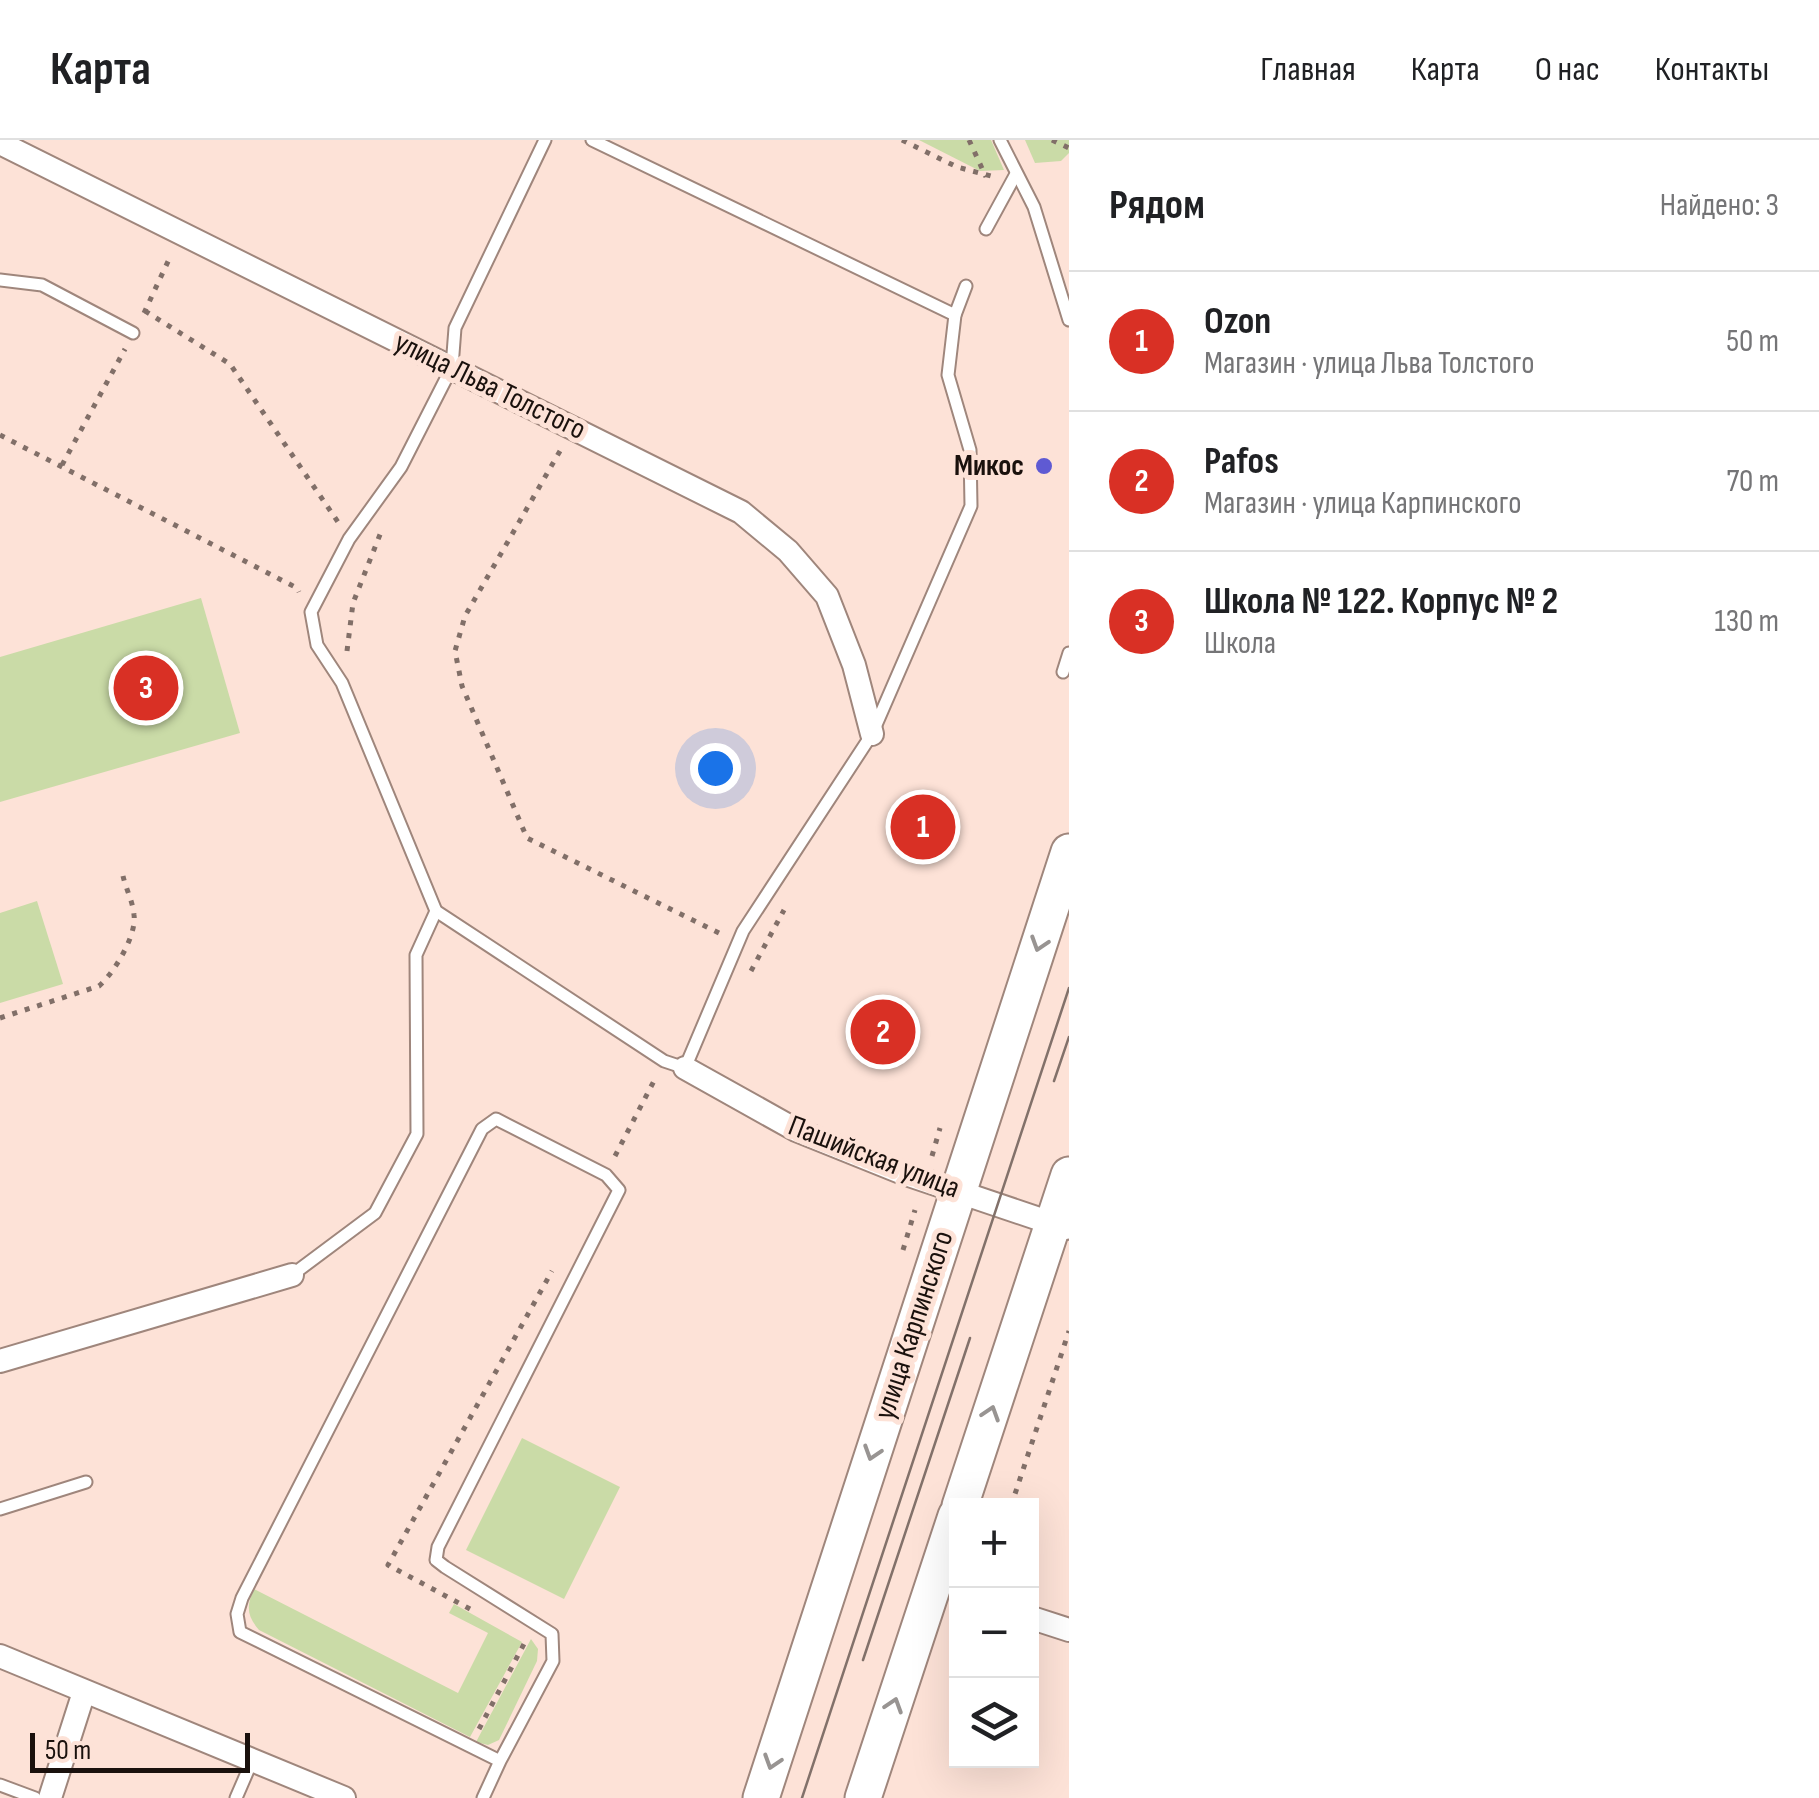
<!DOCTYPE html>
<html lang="ru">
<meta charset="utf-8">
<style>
body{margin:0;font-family:"Sofia Sans Condensed",sans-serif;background:#f2f2f2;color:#202124}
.controls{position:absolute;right:30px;bottom:30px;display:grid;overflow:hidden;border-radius:0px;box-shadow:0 10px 40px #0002}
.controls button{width:90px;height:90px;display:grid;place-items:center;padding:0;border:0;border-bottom:2px solid #e0e0e0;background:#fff;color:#202124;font:50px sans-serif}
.scale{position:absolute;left:30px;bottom:25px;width:220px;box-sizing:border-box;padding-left:10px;border:5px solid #1a110d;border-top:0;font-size:28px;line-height:35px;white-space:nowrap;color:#1a110d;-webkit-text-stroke:8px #fde2d7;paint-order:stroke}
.you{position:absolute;left:715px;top:628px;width:35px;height:35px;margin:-25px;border:8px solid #fff;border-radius:50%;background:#1a73e8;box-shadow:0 0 0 15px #1a73e833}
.badge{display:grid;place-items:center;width:65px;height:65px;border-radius:50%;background:#d93025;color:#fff;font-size:32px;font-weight:700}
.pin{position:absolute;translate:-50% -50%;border:5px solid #fff;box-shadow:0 2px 10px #0006}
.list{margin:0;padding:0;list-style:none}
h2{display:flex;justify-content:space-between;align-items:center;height:130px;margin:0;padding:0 40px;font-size:42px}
h2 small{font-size:32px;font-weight:400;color:#757577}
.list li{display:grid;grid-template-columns:65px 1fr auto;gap:30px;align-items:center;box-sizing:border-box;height:140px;padding:0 40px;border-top:2px solid #e0e0e0}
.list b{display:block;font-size:38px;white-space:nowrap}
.list p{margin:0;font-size:32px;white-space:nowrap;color:#757577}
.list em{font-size:32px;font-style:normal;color:#757577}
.icon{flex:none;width:55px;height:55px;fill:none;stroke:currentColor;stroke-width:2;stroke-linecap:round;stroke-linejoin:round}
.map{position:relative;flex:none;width:1069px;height:1658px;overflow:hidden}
header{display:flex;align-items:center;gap:60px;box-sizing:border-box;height:140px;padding:0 50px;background:#fff;border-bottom:2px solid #e0e0e0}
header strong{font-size:48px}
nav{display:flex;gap:55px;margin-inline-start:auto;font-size:35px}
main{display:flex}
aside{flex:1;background:#fff}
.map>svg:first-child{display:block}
.green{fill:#cadba7}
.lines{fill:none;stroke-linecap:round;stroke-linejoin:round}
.service-casing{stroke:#9f867c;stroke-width:15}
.minor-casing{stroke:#9f867c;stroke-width:26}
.primary-casing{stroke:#9f867c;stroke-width:39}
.path{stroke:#816f68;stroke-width:5;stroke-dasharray:5 8;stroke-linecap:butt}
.service{stroke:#fff;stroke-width:11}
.minor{stroke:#fff;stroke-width:22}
.primary{stroke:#fff;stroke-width:35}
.tram{stroke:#82716a;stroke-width:2.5}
.oneway{stroke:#989492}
.poi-dot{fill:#5f5ad3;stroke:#fde2d7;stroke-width:4}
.labels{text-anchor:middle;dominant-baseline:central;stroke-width:10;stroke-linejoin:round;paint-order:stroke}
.street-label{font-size:30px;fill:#1a110d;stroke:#fde2d7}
.poi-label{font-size:30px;font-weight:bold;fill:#1a110d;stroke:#fde2d7;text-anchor:end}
</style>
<header>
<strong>Карта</strong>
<nav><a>Главная</a><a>Карта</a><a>О нас</a><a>Контакты</a></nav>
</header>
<main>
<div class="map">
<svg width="1069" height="1658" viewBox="0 0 1069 1658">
<rect width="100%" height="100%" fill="#fde2d7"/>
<g class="green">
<path d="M919 0H991L1004 30 980 31Z"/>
<path d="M1025 0H1069V13L1061 21 1035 23Z"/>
<path d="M201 458 240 593 0 662V517Z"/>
<path d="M37 761 63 844 0 863V773Z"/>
<path d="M522 1298 620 1347 564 1459 466 1410Z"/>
<path d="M254 1449 458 1553 488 1493 449 1473 454 1464 522 1502 470 1597 259 1490C247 1476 246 1466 254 1449Z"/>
<path d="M531 1499 538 1509 537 1521 499 1600 488 1605 476 1602Z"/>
</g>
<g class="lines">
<g class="service-casing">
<g id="service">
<path d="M545 0 455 188 452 227 401 327 349 399 311 472 317 505 342 543 436 771 664 921 685 928 743 791 872 594 971 366 970 310 948 235 955 175 966 146"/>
<path d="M592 0 955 175"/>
<path d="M1000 0 1034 67 1069 180"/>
<path d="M986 89 1016 34"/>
<path d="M0 140 42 145 133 193"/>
<path d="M1063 532 1069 513"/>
<path d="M292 1135 375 1073 417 994 416 815 436 771"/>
<path d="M0 1369 86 1342"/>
<path d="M0 1645 35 1658"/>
<path d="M236 1658 252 1621"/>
<path d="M483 1658 500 1621 553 1521 552 1494 445 1427 436 1420 438 1407 619 1050 606 1035 496 979 482 989 242 1458 237 1474 240 1492 500 1621"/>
</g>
</g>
<g class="minor-casing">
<g id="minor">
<path d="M0 3 741 372 788 411 827 456 854 525 872 594"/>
<path d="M685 928 796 990 903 1033 1066 1088"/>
<path d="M0 1221 292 1135"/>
<path d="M1032 1478 1069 1490"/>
<path d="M0 1516 344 1658"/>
<path d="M50 1658 84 1552"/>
</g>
</g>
<g class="primary-casing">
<g id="primary">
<path d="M960 1366 1069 1035"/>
<path d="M761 1658 1069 712"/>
<path d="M863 1658 956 1376"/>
</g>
</g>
<g class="path">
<path d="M902 0 957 27 991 36"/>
<path d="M969 0 986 37"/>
<path d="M1052 0 1069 8"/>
<path d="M145 171 230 224 338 382"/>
<path d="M144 173 171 115"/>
<path d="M0 295 297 448 299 452"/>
<path d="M560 311 465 476 455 511 462 546 527 698 721 794"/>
<path d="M62 325 125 209"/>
<path d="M347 511 353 463 381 392"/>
<path d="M751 831 784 770"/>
<path d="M0 878 99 846C114 833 137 795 134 775 133 762 126 749 123 736"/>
<path d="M615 1016 656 937"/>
<path d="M932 1016 940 988"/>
<path d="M903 1110 915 1070"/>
<path d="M1011 1366 1069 1191"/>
<path d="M470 1469 388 1425 552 1131"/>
<path d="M479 1589 525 1502"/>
</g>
<use href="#service" class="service"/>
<use href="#minor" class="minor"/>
<use href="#primary" class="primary"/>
<g class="tram">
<path d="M1054 941 1069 897"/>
<path d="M863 1520 970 1198"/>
<path d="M802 1658 1069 848"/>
</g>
</g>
<defs><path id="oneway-chevron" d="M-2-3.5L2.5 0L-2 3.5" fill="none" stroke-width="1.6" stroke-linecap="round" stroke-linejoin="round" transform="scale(2.5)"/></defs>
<g class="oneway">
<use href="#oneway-chevron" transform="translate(1039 804) rotate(108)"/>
<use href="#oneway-chevron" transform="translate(991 1273) rotate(-72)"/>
<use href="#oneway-chevron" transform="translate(872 1313) rotate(108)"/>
<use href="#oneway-chevron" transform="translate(894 1565) rotate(-72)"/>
<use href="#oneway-chevron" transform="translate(772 1622) rotate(108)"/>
</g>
<circle class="poi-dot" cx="1044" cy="326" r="10"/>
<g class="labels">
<g class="street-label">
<text transform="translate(490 246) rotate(26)">улица Льва Толстого</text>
<text transform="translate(874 1017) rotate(21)">Пашийская улица</text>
<text transform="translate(914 1185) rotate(-72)">улица Карпинского</text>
</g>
<g class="poi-label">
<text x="1024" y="326">Микос</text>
</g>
</g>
</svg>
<div class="controls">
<button>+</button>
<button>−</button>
<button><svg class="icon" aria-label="layers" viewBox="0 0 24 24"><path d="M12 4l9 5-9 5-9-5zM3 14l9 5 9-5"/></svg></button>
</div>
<div class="scale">50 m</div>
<div class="you"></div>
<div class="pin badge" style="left:923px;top:687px">1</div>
<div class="pin badge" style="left:883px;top:892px">2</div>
<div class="pin badge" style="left:146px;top:548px">3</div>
</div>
<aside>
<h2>Рядом<small>Найдено: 3</small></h2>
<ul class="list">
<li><span class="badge">1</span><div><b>Ozon</b><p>Магазин · улица Льва Толстого</p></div><em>50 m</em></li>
<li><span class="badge">2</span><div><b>Pafos</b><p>Магазин · улица Карпинского</p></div><em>70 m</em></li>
<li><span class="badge">3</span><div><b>Школа № 122. Корпус № 2</b><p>Школа</p></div><em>130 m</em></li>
</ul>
</aside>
</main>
